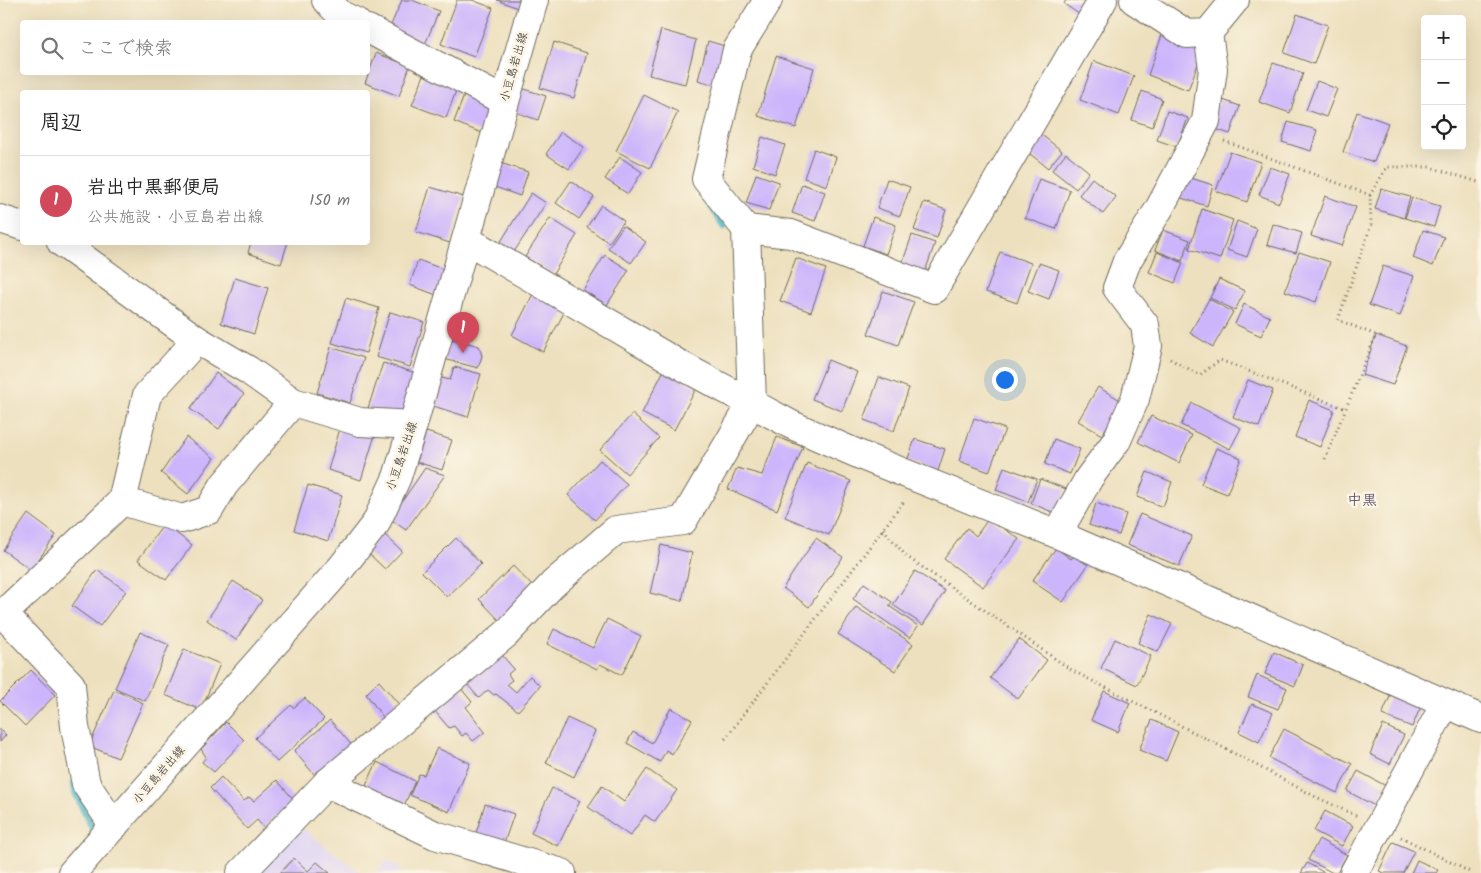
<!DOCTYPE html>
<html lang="ja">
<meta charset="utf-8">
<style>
body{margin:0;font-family:Kalam,"Klee One",sans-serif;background:#f2f2f2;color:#222}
.controls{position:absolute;right:15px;top:15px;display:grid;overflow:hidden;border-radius:5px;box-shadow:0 5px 20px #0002}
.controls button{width:45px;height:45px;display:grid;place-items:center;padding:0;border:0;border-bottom:1px solid #e0e0e0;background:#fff;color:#222;font:25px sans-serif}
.you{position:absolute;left:1004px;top:379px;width:18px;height:18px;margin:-12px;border:4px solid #fff;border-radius:50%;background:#1a73e8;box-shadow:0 0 0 8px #1a73e833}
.badge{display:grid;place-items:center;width:32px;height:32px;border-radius:50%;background:#d1495b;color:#fff;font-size:16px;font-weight:700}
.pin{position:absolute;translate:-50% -41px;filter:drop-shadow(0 1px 2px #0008)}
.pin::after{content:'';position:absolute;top:26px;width:18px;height:15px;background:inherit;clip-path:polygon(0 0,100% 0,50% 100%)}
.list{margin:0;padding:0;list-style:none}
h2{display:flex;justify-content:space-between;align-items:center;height:65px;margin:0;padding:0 20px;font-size:21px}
h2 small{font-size:16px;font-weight:400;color:#767676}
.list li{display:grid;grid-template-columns:32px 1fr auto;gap:15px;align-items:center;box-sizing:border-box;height:90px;padding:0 20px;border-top:1px solid #e0e0e0}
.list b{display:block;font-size:19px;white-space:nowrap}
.list p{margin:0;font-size:16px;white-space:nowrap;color:#767676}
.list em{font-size:16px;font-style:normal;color:#767676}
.icon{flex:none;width:28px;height:28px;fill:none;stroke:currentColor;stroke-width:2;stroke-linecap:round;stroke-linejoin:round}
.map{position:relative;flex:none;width:1481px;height:873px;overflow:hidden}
.search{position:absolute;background:#fff;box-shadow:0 5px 20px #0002;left:20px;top:20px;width:350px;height:55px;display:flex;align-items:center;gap:12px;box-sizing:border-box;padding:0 18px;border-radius:5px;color:#767676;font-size:19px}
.panel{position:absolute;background:#fff;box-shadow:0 5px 20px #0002;left:20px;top:90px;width:350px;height:155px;border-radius:5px}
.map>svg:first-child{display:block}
.built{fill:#dfd5f5}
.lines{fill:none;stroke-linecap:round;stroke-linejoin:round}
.stream{stroke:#4bb5c9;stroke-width:7}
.building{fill:#cdb5fc}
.minor-casing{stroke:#6f6a5e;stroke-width:30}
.major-casing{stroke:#6f6a5e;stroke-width:30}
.path{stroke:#6f6a5e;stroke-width:3;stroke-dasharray:1 4;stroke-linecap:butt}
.minor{stroke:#fff;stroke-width:28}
.major{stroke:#fff;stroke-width:28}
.labels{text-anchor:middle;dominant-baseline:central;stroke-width:5;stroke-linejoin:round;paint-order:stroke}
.street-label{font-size:12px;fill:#2b2b2b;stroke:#fcf5e5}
.quarter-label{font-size:15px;font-weight:bold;fill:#645b74;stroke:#fcf5e5}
</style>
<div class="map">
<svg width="1481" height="873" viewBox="0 0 1481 873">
<rect width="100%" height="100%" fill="#fcf5e5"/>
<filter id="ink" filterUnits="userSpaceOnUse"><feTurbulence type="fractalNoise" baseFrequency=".02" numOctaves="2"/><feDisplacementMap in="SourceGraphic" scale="10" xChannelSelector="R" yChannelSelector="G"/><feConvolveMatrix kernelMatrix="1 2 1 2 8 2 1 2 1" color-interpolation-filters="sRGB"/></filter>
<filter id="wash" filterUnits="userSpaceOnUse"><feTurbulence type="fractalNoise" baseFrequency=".0096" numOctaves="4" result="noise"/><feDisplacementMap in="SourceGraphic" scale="20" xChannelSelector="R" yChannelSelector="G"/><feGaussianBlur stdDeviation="1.12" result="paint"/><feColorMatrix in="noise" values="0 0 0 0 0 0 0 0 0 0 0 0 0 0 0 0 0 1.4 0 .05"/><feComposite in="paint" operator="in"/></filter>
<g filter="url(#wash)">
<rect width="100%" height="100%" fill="#ede0be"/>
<g class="built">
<path d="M296 824 361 873H253Z"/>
<path d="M387 860 406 873H376Z"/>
</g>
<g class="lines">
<g class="stream">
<path d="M711 206 724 226"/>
<path d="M74 784 76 794 92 828"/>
</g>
</g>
<g id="blocks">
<g class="building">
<path d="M402 0H412L439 11 423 49 387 34Z"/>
<path d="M457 0H472L493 8 474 57 441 44Z"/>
<path d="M497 0H523L520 9Z"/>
<path d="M1066 0H1092L1082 16 1064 4Z"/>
<path d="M1297 14 1328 25 1314 64 1284 53Z"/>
<path d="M661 30 696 40 685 84 649 75Z"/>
<path d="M1162 35 1203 51 1188 90 1148 75Z"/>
<path d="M708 41 728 47 718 86 698 80Z"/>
<path d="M554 42 587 53 574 98 540 88Z"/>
<path d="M376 53 410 66 399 96 365 83Z"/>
<path d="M776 56 814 68 796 128 758 116Z"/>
<path d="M1094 61 1134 76 1119 115 1080 100Z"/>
<path d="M1273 63 1303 73 1290 113 1259 102Z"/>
<path d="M424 75 457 88 446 118 412 105Z"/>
<path d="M1317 81 1337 89 1326 117 1306 110Z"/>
<path d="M518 87 546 96 538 120 510 110Z"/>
<path d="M1142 91 1162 99 1152 127 1132 120Z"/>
<path d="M465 93 499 106 487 135 454 122Z"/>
<path d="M644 95 678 112 650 168 616 151Z"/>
<path d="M1220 99 1240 106 1230 134 1210 127Z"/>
<path d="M1167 111 1188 118 1177 147 1157 140Z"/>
<path d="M1357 112 1388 123 1374 162 1343 152Z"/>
<path d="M1288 122 1317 130 1311 151 1282 142Z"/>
<path d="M561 132 584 147 569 169 546 154Z"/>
<path d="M1038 132 1062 151 1048 168 1025 150Z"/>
<path d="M762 137 785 145 775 174 753 166Z"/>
<path d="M814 149 836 157 827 186 804 178Z"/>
<path d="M1230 152 1261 162 1247 202 1216 191Z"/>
<path d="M1066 153 1089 172 1076 189 1052 170Z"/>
<path d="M620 157 642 172 628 194 605 179Z"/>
<path d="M500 163 528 172 520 196 492 186Z"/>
<path d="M1270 167 1290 174 1279 203 1259 195Z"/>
<path d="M756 174 779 182 769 210 746 203Z"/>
<path d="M1184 176 1213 185 1207 206 1178 197Z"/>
<path d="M1092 178 1116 197 1103 214 1079 195Z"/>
<path d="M887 179 910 187 900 216 877 208Z"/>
<path d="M1039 179 1070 190 1056 229 1025 218Z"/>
<path d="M571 181 594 197 579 219 556 203Z"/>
<path d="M802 184 825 192 815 221 792 213Z"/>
<path d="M430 187 464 197 450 243 416 232Z"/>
<path d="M1381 189 1410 197 1404 218 1375 209Z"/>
<path d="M531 193 546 203 514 252 500 243Z"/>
<path d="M1325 196 1356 207 1342 246 1311 236Z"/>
<path d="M1412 198 1440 206 1434 227 1405 218Z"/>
<path d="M924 202 946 210 937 238 914 230Z"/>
<path d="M601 205 624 221 609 243 587 227Z"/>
<path d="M1202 209 1233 220 1220 259 1189 249Z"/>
<path d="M873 217 896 225 886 254 863 246Z"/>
<path d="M550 218 577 235 553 274 525 257Z"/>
<path d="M1237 221 1257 229 1247 257 1227 250Z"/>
<path d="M1273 224 1302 233 1296 253 1267 245Z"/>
<path d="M623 226 646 242 631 263 608 248Z"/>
<path d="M1163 230 1190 240 1182 261 1155 250Z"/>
<path d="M1423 230 1444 237 1433 266 1413 258Z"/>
<path d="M912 235 935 243 925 272 902 264Z"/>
<path d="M251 242H288L281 264 248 253Z"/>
<path d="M1000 252 1031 263 1017 303 986 292Z"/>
<path d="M1157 252 1183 263 1175 283 1149 272Z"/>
<path d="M1299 252 1330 262 1316 302 1285 291Z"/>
<path d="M605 255 629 270 607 305 583 290Z"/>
<path d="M796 258 826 269 811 312 780 301Z"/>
<path d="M418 260 448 271 439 296 410 285Z"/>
<path d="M1039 263 1059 270 1049 299 1028 291Z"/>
<path d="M1383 266 1414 276 1400 316 1369 305Z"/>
<path d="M235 278 268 288 254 334 221 323Z"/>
<path d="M1219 279 1245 291 1235 310 1210 298Z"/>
<path d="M883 291 914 302 898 345 868 334Z"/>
<path d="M534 292 566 309 543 352 512 335Z"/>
<path d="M346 298 379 308 366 353 332 343Z"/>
<path d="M1209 299 1233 312 1213 347 1190 333Z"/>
<path d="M1244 304 1270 317 1261 336 1235 324Z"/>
<path d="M390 312 424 322 410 367 376 357Z"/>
<path d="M1376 335 1407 346 1393 385 1362 375Z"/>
<path d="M449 338 479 346 482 356 478 368 444 359Z"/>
<path d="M331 347 364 358 350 403 317 393Z"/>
<path d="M828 360 857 372 842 411 812 399Z"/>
<path d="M383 363 416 373 402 418 368 408Z"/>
<path d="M454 367 481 374 468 417 430 405 438 377 450 380Z"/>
<path d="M664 370 697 387 674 430 642 413Z"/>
<path d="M216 373 244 394 219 429 190 409Z"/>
<path d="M879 377 909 388 894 431 864 420Z"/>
<path d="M1248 380 1273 390 1259 427 1233 417Z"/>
<path d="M1098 387 1122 401 1102 435 1078 421Z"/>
<path d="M1309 400 1334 410 1320 447 1295 437Z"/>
<path d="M1192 403 1241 428 1230 449 1181 425Z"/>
<path d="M632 414 659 438 627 474 600 450Z"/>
<path d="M1151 416 1192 435 1179 463 1138 442Z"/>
<path d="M974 418 1005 429 989 472 959 461Z"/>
<path d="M341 425 375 435 361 480 328 470Z"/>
<path d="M426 432 452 440 442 470 417 462Z"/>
<path d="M186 437 214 458 188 494 161 473Z"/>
<path d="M777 437 803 447 777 510 728 489 737 468 762 475Z"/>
<path d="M915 439 945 449 938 471 907 461Z"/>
<path d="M1054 439 1080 449 1070 474 1045 464Z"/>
<path d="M1216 448 1241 458 1227 494 1201 484Z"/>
<path d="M600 460 627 484 595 520 568 495Z"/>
<path d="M807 463 851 481 829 535 785 517Z"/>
<path d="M1004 467 1037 479 1028 502 996 490Z"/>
<path d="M425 468 445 475 406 530 390 519Z"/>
<path d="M1147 472 1172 482 1163 507 1137 497Z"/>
<path d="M1040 479 1066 489 1057 514 1031 503Z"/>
<path d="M308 485 342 495 328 541 294 530Z"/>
<path d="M1096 503 1126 514 1119 535 1089 525Z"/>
<path d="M28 514 56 535 31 570 3 550Z"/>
<path d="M1140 514 1192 536 1179 566 1127 545Z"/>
<path d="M989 518 1019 539 983 587 944 559 967 528 976 536Z"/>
<path d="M164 524 192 545 166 580 138 560Z"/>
<path d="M383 533 402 551 385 569 366 551Z"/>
<path d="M456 538 481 564 447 597 422 572Z"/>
<path d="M816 538 843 557 809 607 783 588Z"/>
<path d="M661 545 692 553 682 601 650 593Z"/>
<path d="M1056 548 1071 559 1074 556 1088 565 1063 602 1032 581Z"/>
<path d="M513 566 538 592 504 625 479 599Z"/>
<path d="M97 570 126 591 100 626 72 606Z"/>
<path d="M915 571 945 591 923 625 893 605Z"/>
<path d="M233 581 262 600 236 640 207 620Z"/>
<path d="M864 583 892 602 889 606 918 626 910 638 853 599Z"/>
<path d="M856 607 913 644 895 671 838 634Z"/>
<path d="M1151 614 1172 624 1158 652 1138 643Z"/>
<path d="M607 619 641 636 622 675 600 664 597 669 547 644 554 629 593 648Z"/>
<path d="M140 632 169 645 145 701 115 688Z"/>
<path d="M1019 639 1047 660 1018 699 990 678Z"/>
<path d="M1115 639 1151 656 1137 685 1101 668Z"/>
<path d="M184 649 220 664 201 710 165 695Z"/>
<path d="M1274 652 1303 665 1295 686 1265 674Z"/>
<path d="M502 655 514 669 508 674 512 680 507 684 516 692 530 676 540 686 518 711 496 694 494 695 488 690 479 698 466 683Z"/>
<path d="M31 670 55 695 25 726 0 701Z"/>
<path d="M1257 675 1287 688 1278 709 1248 697Z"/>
<path d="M379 681 402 708 386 721 366 694Z"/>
<path d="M460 687 472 702 466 707 485 732 473 741 466 733 462 736 454 726 449 728 434 710Z"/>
<path d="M114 690 143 703 118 758 89 746Z"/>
<path d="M1104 691 1130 703 1118 732 1091 720Z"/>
<path d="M1391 694 1421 706 1412 727 1382 715Z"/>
<path d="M305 698 324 719 277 762 255 738 291 705 293 708Z"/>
<path d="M1252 704 1273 713 1259 742 1239 732Z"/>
<path d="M671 708 692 720 672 754 666 750 660 762 627 743 633 732 652 743Z"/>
<path d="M567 718 595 731 574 777 546 763Z"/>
<path d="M330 720 355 749 319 780 294 751Z"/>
<path d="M1152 720 1178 732 1166 761 1139 750Z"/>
<path d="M226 722 244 740 214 772 202 762 206 757 201 749Z"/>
<path d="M1383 725 1404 735 1390 764 1370 754Z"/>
<path d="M0 729 6 735 0 742Z"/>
<path d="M1284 729 1352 764 1337 793 1269 758Z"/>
<path d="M437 748 470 763 449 812 410 795 419 774 424 775Z"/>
<path d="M377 762 415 781 402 810 363 792Z"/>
<path d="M647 769 677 790 655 822 645 815 630 836 588 807 602 786 624 802Z"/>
<path d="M1358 771 1386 786 1375 806 1347 791Z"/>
<path d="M221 777 244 801 249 797 254 801 277 780 294 800 264 828 257 820 247 829 210 788Z"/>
<path d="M552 788 580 801 558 846 531 833Z"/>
<path d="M485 804 514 814 504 843 476 833Z"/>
<path d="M1325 811 1353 826 1342 846 1314 831Z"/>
<path d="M1319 839 1347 855 1337 873H1333L1308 860Z"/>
<path d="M1393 842 1414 851 1403 873H1384L1379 871Z"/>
<path d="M294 858 308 871 317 862 330 873H280Z"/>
<path d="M1417 860 1438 870 1436 873H1411Z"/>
<path d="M1307 863 1325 873H1301Z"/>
</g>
</g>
</g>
<g filter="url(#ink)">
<use href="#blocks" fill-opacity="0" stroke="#6f6a5e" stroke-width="1"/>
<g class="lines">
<g class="minor-casing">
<g id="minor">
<path d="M326 0 341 15 356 22"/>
<path d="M1134 0 1187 34 1208 33 1235 0"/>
<path d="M368 29 504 101"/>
<path d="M0 219 22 226"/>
<path d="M746 229 791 234 934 289 1103 0"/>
<path d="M467 240 684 367 792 425 867 458 1057 534 1481 719"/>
<path d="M61 242 197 340 248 370 293 402 360 422 413 425"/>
<path d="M122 501 147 395 197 340"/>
<path d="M1057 534 1089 478 1117 440 1135 399 1148 346 1145 325 1117 288 1127 261 1159 209 1206 121 1213 69 1208 33"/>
<path d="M327 783 435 835 562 873"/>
<path d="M114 826 86 784 75 727 71 685 3 614 122 501 182 519 209 510 224 485 293 402"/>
<path d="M241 873 327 783 506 634 553 584 616 530 683 521 752 403 746 229 706 179 737 50 768 0"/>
<path d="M1354 873 1445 704"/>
</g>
</g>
<g class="major-casing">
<path id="major" d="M72 873 341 568 376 523 397 477 413 425 534 0"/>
</g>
<g class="path">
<path d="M1224 141 1370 195 1387 167H1430L1481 183"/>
<path d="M1170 359 1200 375 1220 360 1346 409"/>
<path d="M1325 459 1376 335 1338 320 1371 225 1370 195"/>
<path d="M883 529 906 556 1073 671 1207 739 1314 796 1357 816"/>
<path d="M725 739 905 500"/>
<path d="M1401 837 1472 873"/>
</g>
<use href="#minor" class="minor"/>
<use href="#major" class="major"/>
</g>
</g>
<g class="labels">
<g class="street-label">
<text transform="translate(514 67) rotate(-74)">小豆島岩出線</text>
<text transform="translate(402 456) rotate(-71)">小豆島岩出線</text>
<text transform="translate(159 775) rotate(-49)">小豆島岩出線</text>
</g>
<g class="quarter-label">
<text x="1362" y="501">中黒</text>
</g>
</g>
</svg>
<div class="controls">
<button>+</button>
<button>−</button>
<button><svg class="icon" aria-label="locate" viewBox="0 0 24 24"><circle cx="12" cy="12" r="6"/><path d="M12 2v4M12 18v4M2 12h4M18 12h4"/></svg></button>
</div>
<div class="you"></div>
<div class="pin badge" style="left:463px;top:353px">1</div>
<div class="search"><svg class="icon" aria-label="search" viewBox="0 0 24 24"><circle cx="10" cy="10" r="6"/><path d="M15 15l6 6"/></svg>ここで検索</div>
<section class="panel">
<h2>周辺<small></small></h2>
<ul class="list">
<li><span class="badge">1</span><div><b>岩出中黒郵便局</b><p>公共施設 · 小豆島岩出線</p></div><em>150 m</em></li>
</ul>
</section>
</div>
